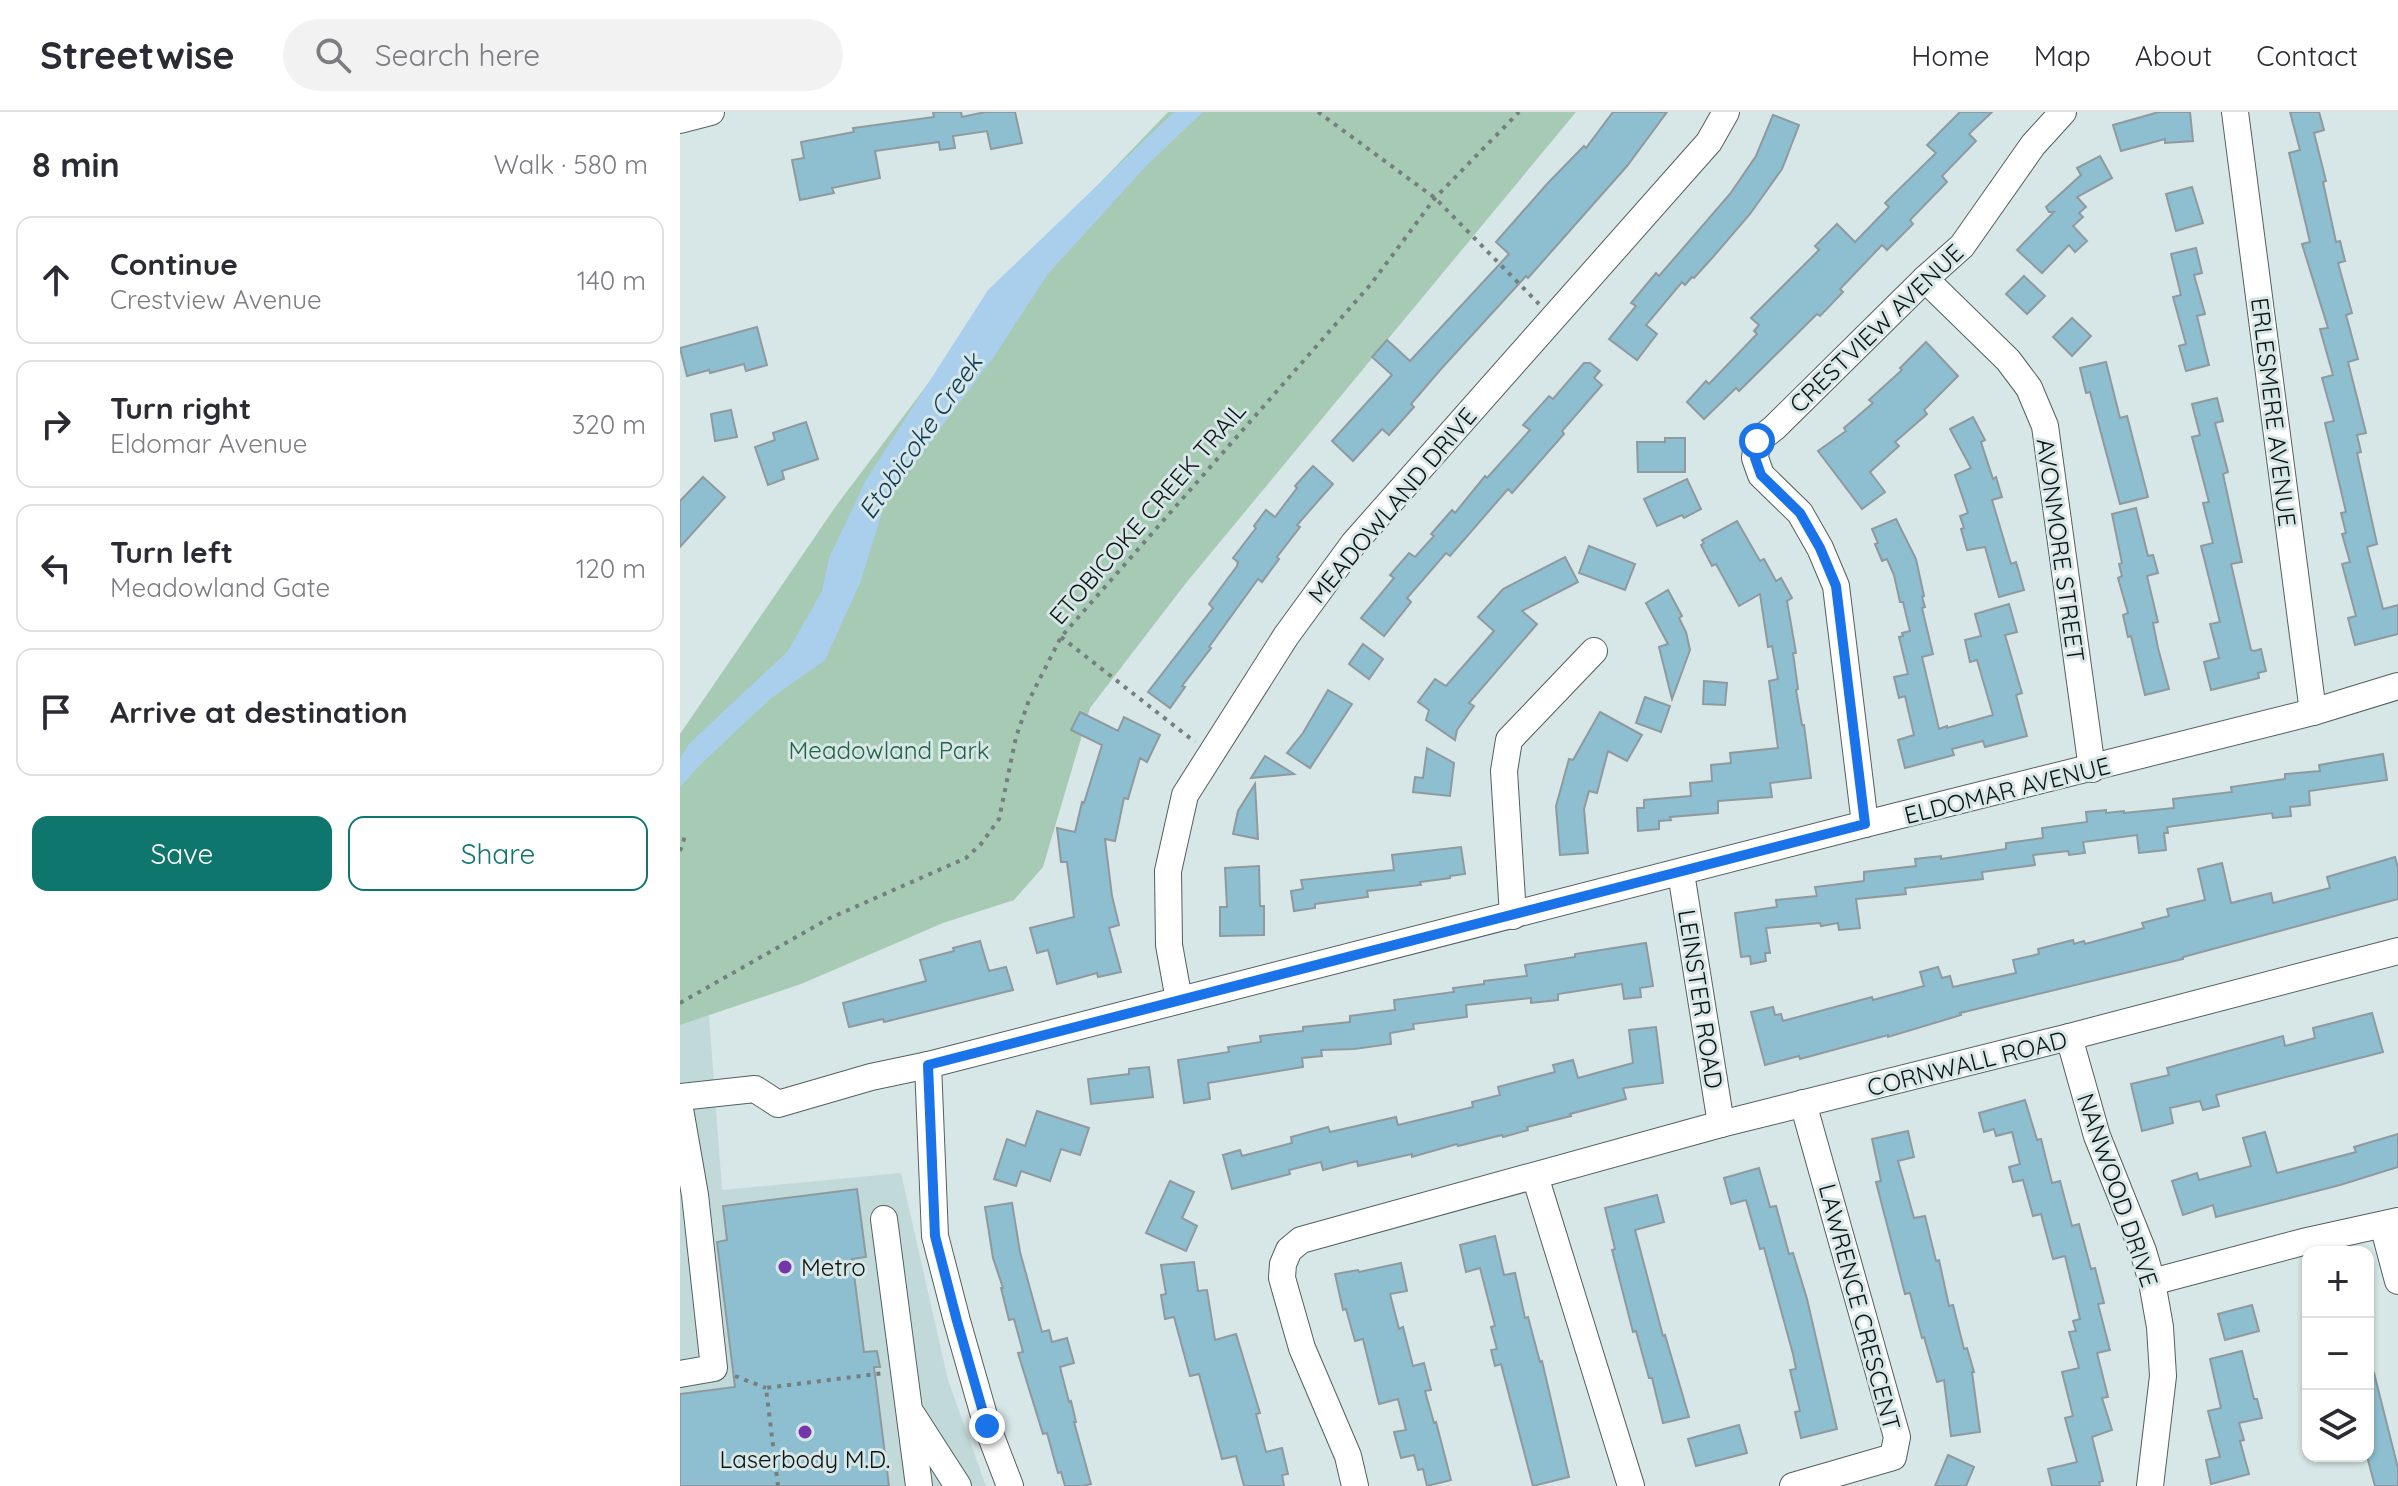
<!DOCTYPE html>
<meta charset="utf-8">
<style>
body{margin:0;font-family:Quicksand,sans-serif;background:#f2f2f3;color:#2b2b33}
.controls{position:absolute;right:24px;bottom:24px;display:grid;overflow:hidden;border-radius:16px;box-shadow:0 2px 6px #0004}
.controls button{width:72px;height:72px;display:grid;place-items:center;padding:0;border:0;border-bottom:2px solid #e1e1e2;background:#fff;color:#2b2b33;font:40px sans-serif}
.stop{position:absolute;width:24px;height:24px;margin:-18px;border:6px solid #1a73e8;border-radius:50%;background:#fff}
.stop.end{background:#1a73e8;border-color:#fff;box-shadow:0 2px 8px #0008}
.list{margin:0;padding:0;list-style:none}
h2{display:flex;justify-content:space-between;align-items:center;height:104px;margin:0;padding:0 32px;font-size:34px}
h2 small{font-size:26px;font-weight:400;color:#7c7c81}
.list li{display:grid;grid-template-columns:52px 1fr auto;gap:24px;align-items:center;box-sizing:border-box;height:128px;margin:0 16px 16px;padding:0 16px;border:2px solid #e1e1e2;border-radius:16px}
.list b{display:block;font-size:30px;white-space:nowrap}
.list p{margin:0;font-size:26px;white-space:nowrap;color:#7c7c81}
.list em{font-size:26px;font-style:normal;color:#7c7c81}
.actions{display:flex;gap:16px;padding:24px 32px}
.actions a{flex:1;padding:18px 0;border:2px solid #0f766e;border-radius:16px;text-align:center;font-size:28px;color:#0f766e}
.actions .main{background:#0f766e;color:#fff}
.icon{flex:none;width:44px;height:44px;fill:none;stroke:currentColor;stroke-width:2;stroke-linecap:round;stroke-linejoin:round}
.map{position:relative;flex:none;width:1718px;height:1374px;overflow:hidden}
header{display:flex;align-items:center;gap:48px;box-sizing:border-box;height:112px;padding:0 40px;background:#fff;border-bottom:2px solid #e1e1e2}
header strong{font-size:38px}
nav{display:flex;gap:44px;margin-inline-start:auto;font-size:28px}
.search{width:560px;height:72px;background:#f2f2f3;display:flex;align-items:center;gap:20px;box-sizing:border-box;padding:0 28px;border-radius:44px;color:#7c7c81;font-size:30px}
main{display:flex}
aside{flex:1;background:#fff}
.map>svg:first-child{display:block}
.built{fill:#c2d9da}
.green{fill:#a6cab4}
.water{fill:#aacfed}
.building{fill:#8ebfd0;stroke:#8e9a9f;stroke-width:2}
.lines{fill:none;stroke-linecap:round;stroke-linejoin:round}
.minor-casing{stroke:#536060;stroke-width:28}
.path{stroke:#757f7f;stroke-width:4;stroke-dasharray:4 6;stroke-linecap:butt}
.minor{stroke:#fff;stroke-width:26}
.route{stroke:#1a73e8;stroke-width:10}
.poi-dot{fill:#7535aa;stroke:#d7e6e6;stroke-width:3}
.labels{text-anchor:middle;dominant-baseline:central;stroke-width:6;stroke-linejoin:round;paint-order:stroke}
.street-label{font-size:24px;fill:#0d1212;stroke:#d7e6e6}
.park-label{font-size:24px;fill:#216442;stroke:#d7e6e6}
.poi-label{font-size:24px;fill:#0d1212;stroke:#d7e6e6;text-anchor:start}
.water-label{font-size:26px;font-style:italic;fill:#0b3956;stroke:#d7e6e6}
</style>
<header>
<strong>Streetwise</strong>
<div class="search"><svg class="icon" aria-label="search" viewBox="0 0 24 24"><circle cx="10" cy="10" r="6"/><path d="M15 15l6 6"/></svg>Search here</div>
<nav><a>Home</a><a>Map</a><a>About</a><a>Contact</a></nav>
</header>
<main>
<aside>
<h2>8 min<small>Walk · 580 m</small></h2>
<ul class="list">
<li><svg class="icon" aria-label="ahead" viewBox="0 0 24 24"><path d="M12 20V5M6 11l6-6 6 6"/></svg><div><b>Continue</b><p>Crestview Avenue</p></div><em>140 m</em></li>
<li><svg class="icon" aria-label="right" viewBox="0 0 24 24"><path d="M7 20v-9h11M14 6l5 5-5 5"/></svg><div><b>Turn right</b><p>Eldomar Avenue</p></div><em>320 m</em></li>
<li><svg class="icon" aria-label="left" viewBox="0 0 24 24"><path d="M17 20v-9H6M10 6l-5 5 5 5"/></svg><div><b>Turn left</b><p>Meadowland Gate</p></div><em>120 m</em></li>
<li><svg class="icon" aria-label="arrive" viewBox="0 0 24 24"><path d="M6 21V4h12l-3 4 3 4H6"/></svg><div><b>Arrive at destination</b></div></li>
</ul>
<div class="actions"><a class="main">Save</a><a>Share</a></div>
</aside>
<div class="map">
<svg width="1718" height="1374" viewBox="0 0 1718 1374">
<rect width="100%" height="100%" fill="#d7e6e6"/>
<path class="built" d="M29 903 42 1078 221 1061 268 1268 306 1374H0V913Z"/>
<path class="green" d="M488 0H896L506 471 410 596 363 755 334 788 263 811 121 872 0 913V622L156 394 323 172Z"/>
<path class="water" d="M494 0H523L467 53 367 163 315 243 205 391 180 471 145 548 90 587 20 653 0 675V647L9 632 108 539 142 479 149 446 186 368 308 178Z"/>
<g class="building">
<path d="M253 0H281L282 5 305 0H335L342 31 311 37 307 19 273 24 275 36 260 38 259 30 195 39 200 66 152 76 154 81 120 88 112 48 124 46 121 30 174 20 173 16 254 5Z"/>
<path d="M933 0H987L947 54 848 166 846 164 761 257 731 292 734 295 709 323 702 317 673 349 652 329 712 263 692 245 707 228 730 249 829 142 816 130 867 72 904 34 906 36Z"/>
<path d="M1280 0H1312L1289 22 1296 29 1262 64 1267 70 1230 108 1233 112 1207 138 1202 133 1160 177 1163 180 1140 204 1137 202 1059 279 1056 276 1024 307 1007 290 1026 269 1029 272 1077 222 1074 219 1079 213 1071 206 1139 138 1135 134 1157 112 1175 130 1209 95 1205 91 1256 41 1247 33Z"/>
<path d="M1479 0H1510L1513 29 1485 31V27L1441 39 1433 13Z"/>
<path d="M1610 0H1639L1644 18 1634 21 1646 69 1643 70 1656 130 1660 129 1665 149 1658 151 1672 201 1666 203 1678 247 1668 250 1686 321 1677 323 1681 340 1677 341 1697 432 1687 435 1703 497 1718 493V522L1675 533 1668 506 1676 504 1662 452 1670 450 1662 422 1666 421 1661 401 1666 400 1645 311 1654 309 1642 266 1653 263 1640 217 1648 216 1622 132 1630 130 1609 41 1620 38Z"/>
<path d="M1093 3 1119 13 1102 57 1070 102 1033 145 1014 166 1012 165 1005 173 1002 170 966 213 977 222 957 248 929 227 956 194 951 191 976 161 979 164 1050 82 1076 44Z"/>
<path d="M1420 44 1432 66 1397 85 1406 95 1399 101 1403 105 1393 114 1407 129 1395 140 1389 133 1362 161 1337 138 1374 100H1369L1366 95 1401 63 1397 56Z"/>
<path d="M1512 75 1523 111 1496 119 1486 82Z"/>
<path d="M1516 136 1522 161 1514 163 1525 202 1517 204 1529 253 1506 259 1499 234 1506 232 1493 185 1501 183 1491 142Z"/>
<path d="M1344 164 1365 184 1347 202 1326 182Z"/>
<path d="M1392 206 1411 224 1392 244 1373 225Z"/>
<path d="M77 215 87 253 66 259 64 252 30 261 29 258 7 264 0 236Z"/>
<path d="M1246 230 1278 264 1244 298 1247 302 1215 330 1219 334 1190 360 1205 380 1182 397 1138 339 1166 319 1164 316 1193 291 1189 288 1222 258 1220 256Z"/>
<path d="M1426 250 1440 306 1447 304 1468 385 1440 392 1410 280 1406 281 1400 256Z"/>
<path d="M904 251H910L920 259 914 266 922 273 882 319 884 322 832 381 828 377 770 444 766 441 727 486 731 490 704 524 681 506 714 466 710 463 729 441 735 445 754 424 751 422 772 398 775 401 805 364 807 366 850 318 843 313 869 284 873 287Z"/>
<path d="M1537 286 1543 309 1535 311 1548 360 1543 362 1562 450 1551 452 1571 538 1574 539 1581 537 1586 559 1578 561 1579 566 1531 578 1524 550 1539 546 1530 512 1540 510 1521 434 1533 431 1523 391 1529 390 1512 325 1520 323 1512 292Z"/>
<path d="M51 298 57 325 35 329 31 302Z"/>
<path d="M1293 305 1305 328 1301 330 1313 367 1316 365 1322 385 1312 388 1331 452 1336 450 1344 478 1319 485 1305 435 1287 438 1281 417 1284 416 1280 404 1288 401 1275 363 1291 356 1270 317Z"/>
<path d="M126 310 138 347 102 359 104 367 88 373 75 335 95 328 93 321Z"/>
<path d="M985 326H1005V360H958L957 330H985Z"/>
<path d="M633 354 653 372 617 413 620 415 597 445 599 447 582 470 578 467 529 535 531 536 502 574 505 575 490 596 468 580 533 496 529 492 557 454 558 450 553 446 576 416 574 414 586 398 595 405 617 376 615 374Z"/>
<path d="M23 365 45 385 0 435V389Z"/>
<path d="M1007 367 1021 397 1004 406 1002 403 977 414 964 387Z"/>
<path d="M1456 396 1468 444 1473 443 1478 461 1467 464 1478 510 1473 511 1478 536 1489 577 1465 583 1451 524 1448 525 1443 503 1448 501 1438 466 1442 464 1439 452 1442 451 1432 402Z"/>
<path d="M1216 407 1236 447 1244 484 1242 485 1245 495 1242 496 1253 542 1242 545 1259 617 1267 614V616L1313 603 1297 548 1290 550 1285 528 1301 524 1295 502 1329 492 1337 520 1325 523 1342 581 1336 583 1347 624 1305 635 1303 629 1272 637 1274 643 1225 656 1218 628 1234 623 1225 584 1219 586 1214 565 1228 562 1219 525 1223 524 1222 521 1230 519 1223 490H1220L1214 463 1207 447 1202 449 1195 432 1198 431 1192 417Z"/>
<path d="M1057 409 1080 449 1084 447 1096 469 1101 466 1112 486 1107 489 1116 541H1113L1118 577 1116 578 1122 613H1124L1131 666 1090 671 1092 685 1038 689V701L990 705 991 708 979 709V717L958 719 957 696H964V688L1011 684 1010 671 1032 669 1031 653 1051 651 1050 641 1098 636 1089 569 1098 567 1092 534 1088 535 1080 482 1059 494 1036 452 1032 454 1021 433 1024 431 1022 428Z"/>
<path d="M909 434 955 452 945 478 899 461Z"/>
<path d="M885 445 898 470 842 499 857 512 789 591 794 594 777 618 775 628 746 608 749 598 738 590 755 567 766 574 814 519 798 505 823 477Z"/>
<path d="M988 478 1002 504 999 506 1006 520 1010 538 992 587 979 535 988 532 966 491Z"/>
<path d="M683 532 703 547 689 567 669 552Z"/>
<path d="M1024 569 1047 571 1045 593 1023 592Z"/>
<path d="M648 578 672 592 630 656 607 641 623 621Z"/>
<path d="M965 585 990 594 981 620 956 611Z"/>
<path d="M400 600 438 619 444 605 480 623 467 650 460 646 448 687 444 686 435 729 425 727 432 784 439 813 429 816 441 860 418 865 417 861 377 872 368 838 357 841 350 816 394 805 387 750H381L377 716 395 720 402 690 404 691 422 633 391 618Z"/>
<path d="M920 600 962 623 947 649 928 639 917 681 909 679 904 697 908 741 880 743 876 694 889 647 893 648Z"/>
<path d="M747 636 774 651 770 684 733 680 735 665 743 666Z"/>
<path d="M1703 642 1707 668 1629 679 1630 693 1610 695 1611 704 1593 706 1592 701 1487 715 1488 721H1484L1486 738 1459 741 1457 723 1403 730 1405 741 1389 743 1388 739 1353 743 1355 753 1302 760 1303 767 1225 776 1226 782 1176 787 1180 816 1159 818 1158 811 1141 814 1140 811 1086 816 1090 841H1085L1086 849 1071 852 1070 844 1061 845 1055 801 1097 795 1096 788 1137 784 1135 775 1184 769V760L1236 754 1235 747 1261 744V747L1326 737V731L1363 726 1362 716 1407 710 1406 700 1426 698V701L1444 699V701L1494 696 1493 687 1552 680 1551 675 1605 667V662L1640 659 1639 653Z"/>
<path d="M585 644 614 662 571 666Z"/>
<path d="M575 672 578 727 553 722 558 699Z"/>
<path d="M781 735 785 762 770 764V766L740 770 741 773 687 779 688 785 635 792V796L614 799 611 779 623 777 621 768 714 758 712 743Z"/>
<path d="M1715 745 1718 756V787L1503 845V847L1280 901 1281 903 1208 925V923L1120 947 1119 944 1085 953 1071 900 1093 895 1095 903 1101 902 1103 909 1192 885 1193 888 1244 874 1240 860 1258 855 1262 866 1270 864 1273 875 1336 861 1333 848 1359 842 1358 837 1393 828 1394 832 1404 829 1405 832 1464 816 1462 811 1489 804 1487 797 1525 788 1518 757 1542 751 1551 791 1591 781 1593 791 1650 776 1647 765Z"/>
<path d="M579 754 580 794H584V823L540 824V795H547L545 756Z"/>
<path d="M300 829 309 859 326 855 333 878 204 910 203 907 169 915 163 891 246 869 240 848 274 839 273 836Z"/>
<path d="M966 831 973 874 960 876 961 885 944 887 942 872 878 882V888L851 891V886L786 893 787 905 733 912 734 917 710 921 711 932 674 937 641 938 642 944 622 946 623 955 528 971 530 987 504 991 498 948 549 940 548 935 581 930 580 924 623 919V915L670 910V904L715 898 714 888 774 880 773 876 804 872V869L847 864 845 853 895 845V842Z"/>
<path d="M1692 901 1703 940 1536 983 1539 994 1523 998 1520 989 1490 996 1493 1011 1462 1019 1451 972 1489 963 1487 956 1603 924 1605 934 1635 926 1633 916Z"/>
<path d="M976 915 983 971 943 976 946 987 890 1002 891 1004 847 1015 848 1018 823 1025 822 1023 778 1034 777 1032 732 1045V1042L678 1054 677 1049 643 1058 641 1050 609 1058 610 1062 552 1077 543 1043 560 1038 562 1044 612 1031 611 1025 648 1015 650 1020 716 1005 718 1013 793 995 792 990 820 983 818 975 875 960 873 953 893 948 898 966 953 951 949 918Z"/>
<path d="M469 955 473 985 411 992 408 967 449 962V957Z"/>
<path d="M1345 988 1357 1028 1361 1027 1372 1071 1380 1069 1392 1114 1399 1112 1411 1157 1415 1156 1424 1191 1418 1192 1430 1238 1417 1241 1428 1285 1422 1286 1432 1318 1412 1325 1423 1369 1419 1370 1420 1374H1372L1368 1357 1397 1350 1385 1306 1393 1304 1382 1260 1399 1256 1389 1220 1396 1219 1393 1209 1400 1207 1385 1144 1373 1147 1361 1102 1353 1104 1343 1068 1333 1070 1329 1055 1340 1052 1332 1020 1316 1024 1314 1017 1304 1020 1299 1001Z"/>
<path d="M357 999 409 1016 400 1043 381 1037 370 1069 341 1059 336 1074 314 1067 327 1027 345 1034Z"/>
<path d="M1228 1019 1234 1045 1218 1049 1234 1106 1245 1104 1256 1149 1259 1148 1269 1194 1273 1193 1284 1237 1287 1236 1294 1260H1292L1300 1320 1271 1324 1264 1268 1257 1270 1244 1225 1242 1226 1230 1181 1225 1182 1196 1070 1201 1069 1192 1027Z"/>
<path d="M1585 1020 1597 1061 1676 1040 1674 1035 1718 1022V1055L1660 1073 1536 1105 1533 1093 1503 1103 1492 1069 1517 1061 1519 1068 1571 1054 1563 1026Z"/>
<path d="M1079 1056 1090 1095 1096 1094 1109 1142 1113 1141 1127 1187 1157 1317 1121 1326 1115 1300 1120 1299 1110 1258 1116 1257 1113 1242 1084 1136 1080 1137 1066 1088 1051 1092 1044 1066Z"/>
<path d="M490 1069 514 1080 502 1106 517 1114 506 1139 466 1121Z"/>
<path d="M177 1077 186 1145 172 1147 184 1240 197 1239 200 1255H194L209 1374H0V1282L55 1275 37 1130 47 1128 43 1094Z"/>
<path d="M977 1083 984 1110 955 1118 983 1224 985 1223 1009 1305 983 1311 972 1266H969L956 1219 953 1220 932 1138 935 1137 925 1096Z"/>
<path d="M332 1091 340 1140 362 1220 369 1218 372 1230 387 1226 394 1251 380 1255 389 1290 391 1289 396 1310H394L411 1372 403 1374H385L381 1360 378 1361 367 1321 363 1322 338 1241 343 1240 334 1207 329 1208 321 1176H323L313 1146 305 1095Z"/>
<path d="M815 1124 824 1163 835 1161 845 1206 848 1205 860 1250 862 1249 889 1365 853 1374 821 1252 815 1254 811 1238 817 1237 811 1215 815 1214 800 1156 786 1160 780 1133Z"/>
<path d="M514 1150 518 1179 527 1178 535 1228 556 1222 580 1301 576 1302 586 1340 602 1336 608 1362 602 1363 604 1374H564L556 1344 542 1347 519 1262 510 1264 494 1205 485 1207 481 1183 486 1182 481 1153Z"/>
<path d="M721 1151 727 1179 710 1182 719 1217 723 1215 733 1254 744 1251 751 1278 745 1279 754 1311 756 1310 771 1368 747 1374 743 1357 738 1358 734 1343 721 1346 714 1320 726 1318 718 1287 699 1292 683 1227 675 1229 666 1197 663 1198 655 1162 678 1158 679 1160Z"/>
<path d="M1572 1193 1579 1219 1545 1228 1538 1202Z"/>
<path d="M1562 1239 1574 1287H1577L1582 1306 1559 1311 1564 1328 1560 1329 1569 1362 1531 1372 1526 1348 1540 1345 1528 1299 1541 1296 1530 1247Z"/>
<path d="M1694 1261 1718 1356V1374H1695L1688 1348V1262Z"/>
<path d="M1059 1313 1067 1341 1016 1354 1008 1327Z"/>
<path d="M1268 1343 1294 1355 1286 1374H1255Z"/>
</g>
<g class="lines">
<g class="minor-casing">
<g id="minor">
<path d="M1555 0 1633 600"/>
<path d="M0 8 31 0"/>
<path d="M1245 167 1328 248 1349 276 1365 314 1412 657"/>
<path d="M1185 712 1156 474 1140 436 1120 401 1081 363 1075 346 1077 329 1094 316 1245 167 1282 134 1353 33 1383 0"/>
<path d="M1001 761 1041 1012"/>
<path d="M833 804 824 659 829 628 914 539"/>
<path d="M499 888 489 833 488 759 505 683 606 524 674 431 1029 30 1046 0"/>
<path d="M1389 925 1417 1024 1463 1139 1472 1170 1480 1215 1483 1264 1470 1374"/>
<path d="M248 953 255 1124 277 1209 307 1314 330 1374"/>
<path d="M0 985 75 977 98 992 191 965 248 953 1185 712 1633 600 1718 574"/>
<path d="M0 997 15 1083 34 1256 0 1262"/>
<path d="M855 1064 951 1374"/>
<path d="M204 1107 239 1374"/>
<path d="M1703 1113 1718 1169"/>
<path d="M1472 1170 1623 1130 1718 1109"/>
<path d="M233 1304 278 1374"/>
<path d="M675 1374 668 1344 622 1236 602 1166 603 1152 609 1138 621 1128 1041 1012 1389 925 1718 839"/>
<path d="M1113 1374 1213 1345 1217 1325 1123 991"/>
</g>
</g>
<g class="path">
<path d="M638 0 755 86 859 192"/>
<path d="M381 525 515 630"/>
<path d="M0 739 5 724"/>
<path d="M0 891 148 807 286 746 301 732 319 707 336 625 349 588 381 525 691 172 755 86 839 0"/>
<path d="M55 1264 86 1276"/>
<path d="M98 1374 86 1276 204 1261"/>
</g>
<use href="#minor" class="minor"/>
</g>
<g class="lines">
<path class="route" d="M307 1314 277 1209 255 1124 248 953 1185 712 1156 474 1140 436 1120 401 1081 363 1075 346 1077 329"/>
</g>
<g class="poi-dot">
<circle cx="105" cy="1155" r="8"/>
<circle cx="125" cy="1320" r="8"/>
</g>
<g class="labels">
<g class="street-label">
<text transform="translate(1196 216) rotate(-44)">CRESTVIEW AVENUE</text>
<text transform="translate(1594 300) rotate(83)">ERLESMERE AVENUE</text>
<text transform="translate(712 393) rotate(-50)">MEADOWLAND DRIVE</text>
<text transform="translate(467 401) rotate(-49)">ETOBICOKE CREEK TRAIL</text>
<text transform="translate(1381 438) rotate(82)">AVONMORE STREET</text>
<text transform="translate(1327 678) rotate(-14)">ELDOMAR AVENUE</text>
<text transform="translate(1021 887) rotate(81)">LEINSTER ROAD</text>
<text transform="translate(1287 951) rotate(-14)">CORNWALL ROAD</text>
<text transform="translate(1438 1078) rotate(71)">NANWOOD DRIVE</text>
<text transform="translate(1180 1195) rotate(75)">LAWRENCE CRESCENT</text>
</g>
<g class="park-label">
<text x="209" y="638">Meadowland Park</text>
</g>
<g class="poi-label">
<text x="121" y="1155">Metro</text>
<text x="125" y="1347" text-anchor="middle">Laserbody M.D.</text>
</g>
<g class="water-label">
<text transform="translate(240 324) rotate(-55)">Etobicoke Creek</text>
</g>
</g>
</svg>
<div class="controls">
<button>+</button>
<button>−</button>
<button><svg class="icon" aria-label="layers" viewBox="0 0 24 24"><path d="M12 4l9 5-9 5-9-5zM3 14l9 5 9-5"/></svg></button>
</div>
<div class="stop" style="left:1077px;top:329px"></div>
<div class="stop end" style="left:307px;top:1314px"></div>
</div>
</main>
